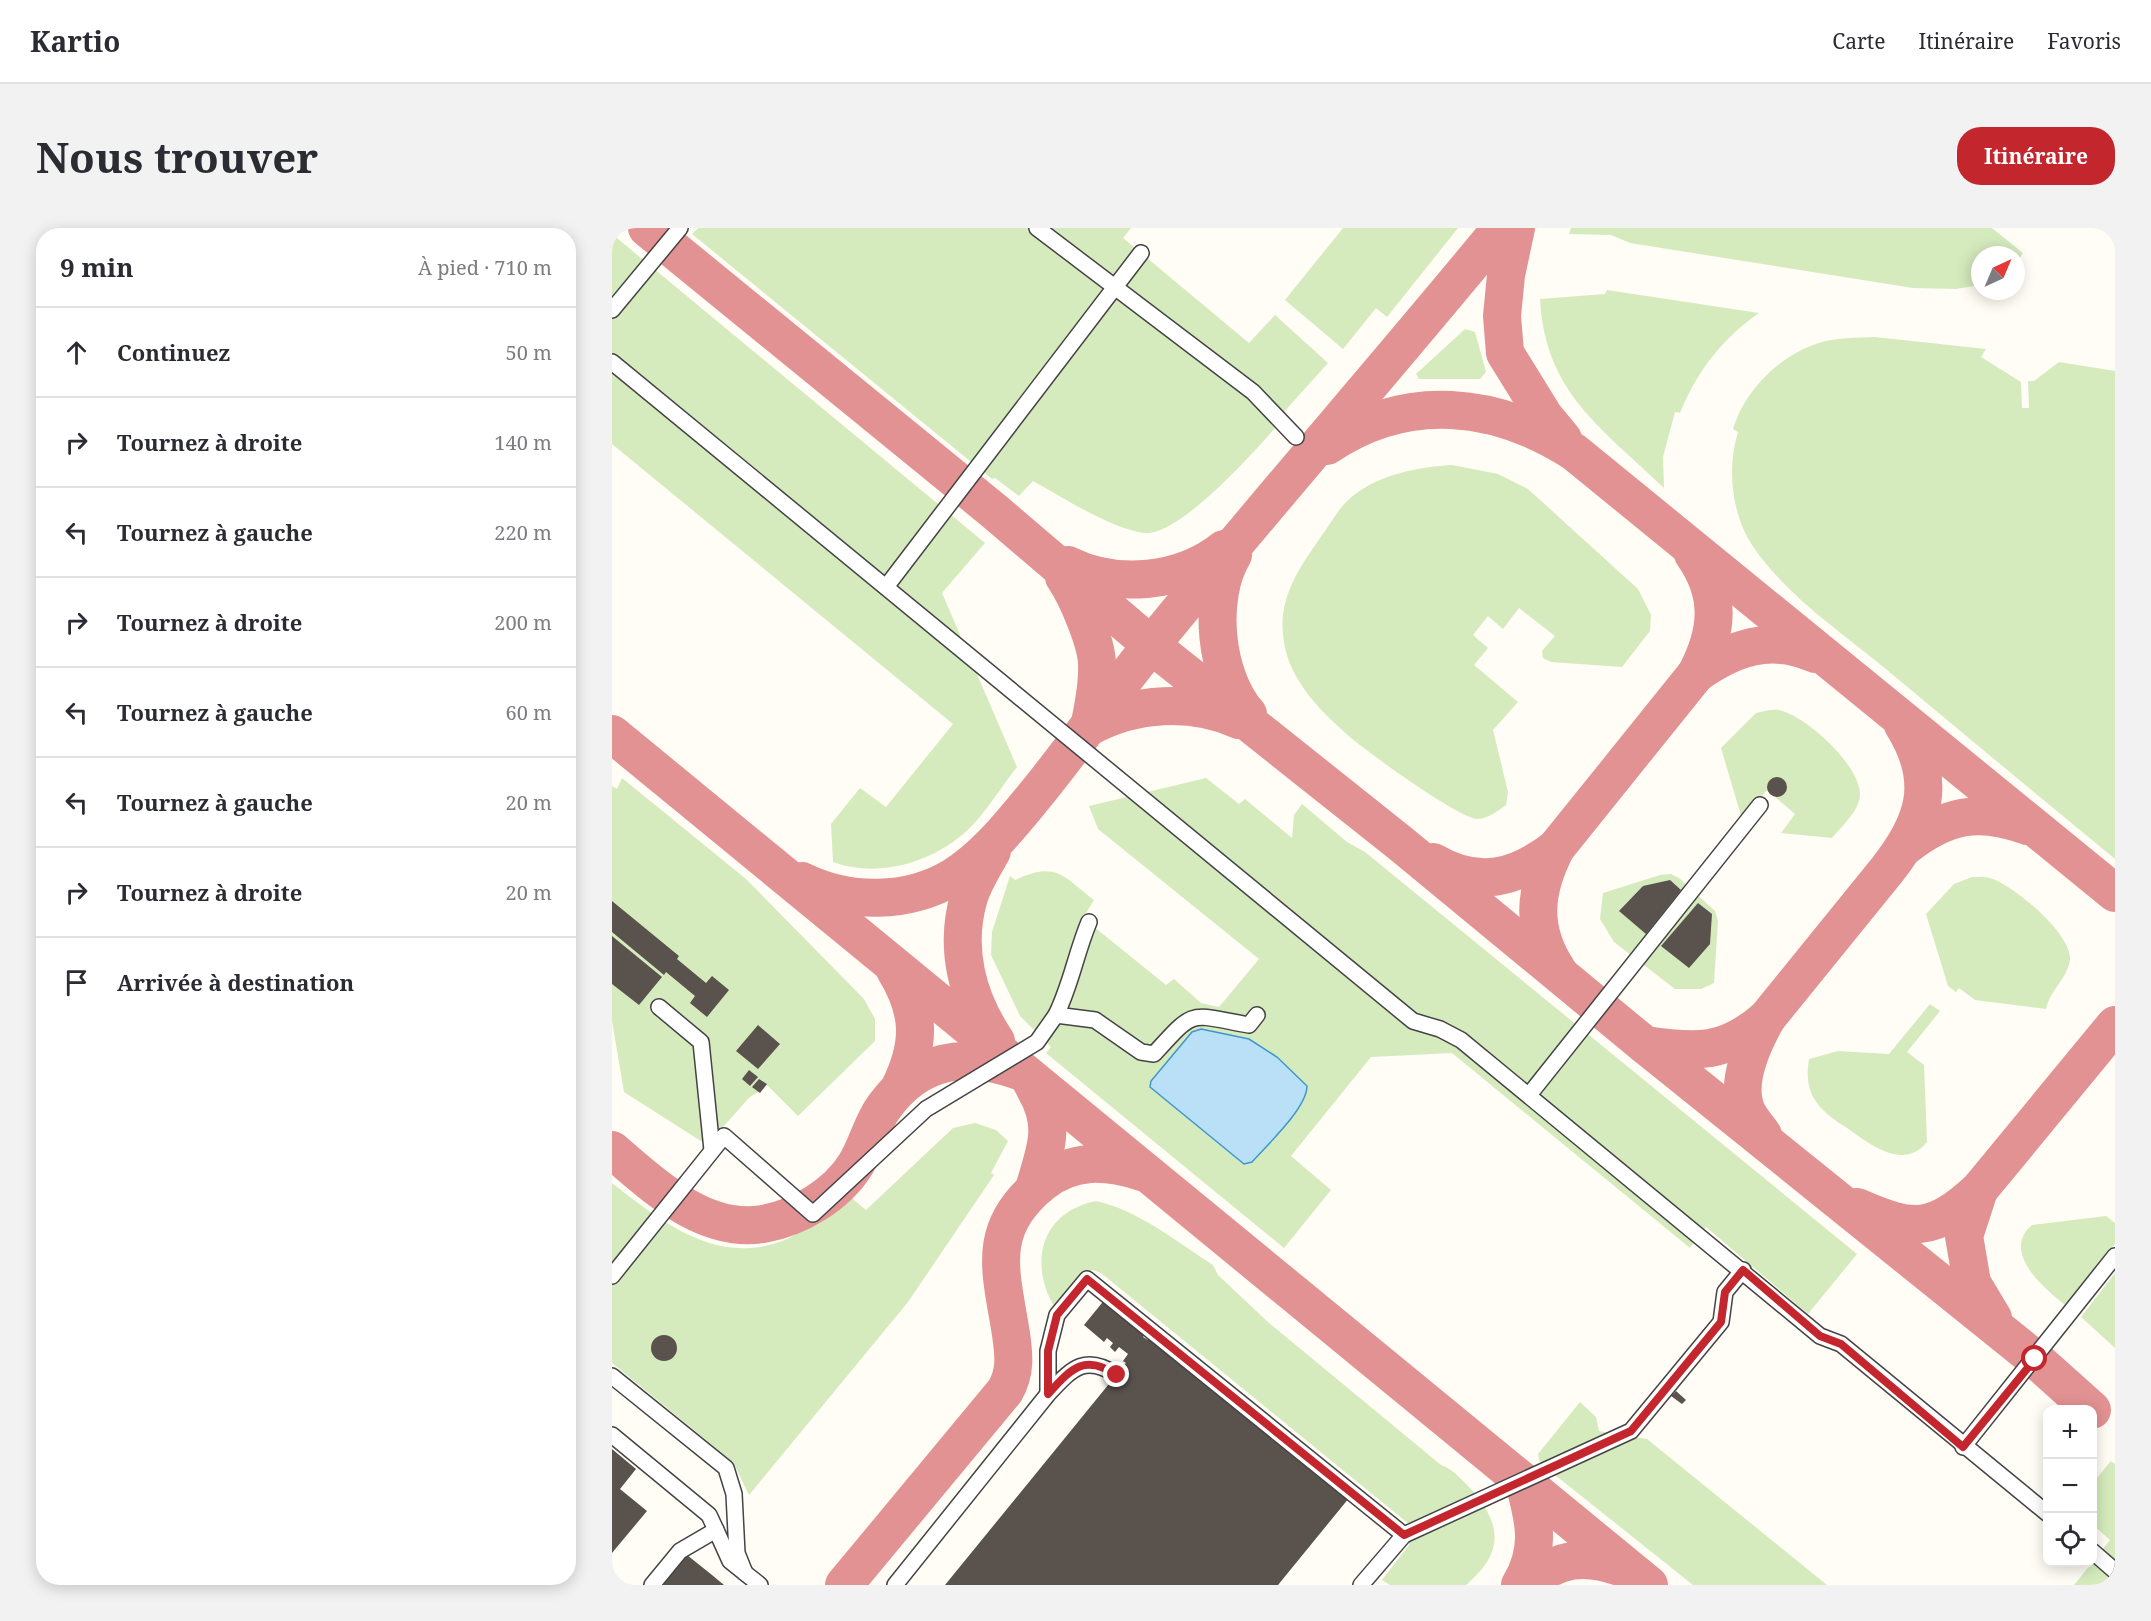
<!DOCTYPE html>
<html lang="fr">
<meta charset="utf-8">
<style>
body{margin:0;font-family:"Noto Serif",serif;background:#f2f2f3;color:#2b2b33}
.controls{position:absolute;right:18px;bottom:18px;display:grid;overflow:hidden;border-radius:12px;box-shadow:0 3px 15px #0003}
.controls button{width:54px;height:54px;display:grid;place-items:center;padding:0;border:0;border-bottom:2px solid #e1e1e2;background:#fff;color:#2b2b33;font:30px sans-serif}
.compass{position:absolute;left:1359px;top:18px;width:54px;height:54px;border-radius:50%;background:#fff;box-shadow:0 3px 15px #0003;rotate:44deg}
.stop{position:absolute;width:18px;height:18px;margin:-14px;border:4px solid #c4262e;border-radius:50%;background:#fff}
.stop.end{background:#c4262e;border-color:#fff;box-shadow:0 2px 6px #0008}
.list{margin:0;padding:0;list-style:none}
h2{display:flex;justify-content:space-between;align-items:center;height:78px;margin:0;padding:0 24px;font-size:26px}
h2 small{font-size:20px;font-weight:400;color:#7c7c81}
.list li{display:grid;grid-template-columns:39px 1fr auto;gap:18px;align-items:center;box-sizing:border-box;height:90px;padding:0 24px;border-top:2px solid #e1e1e2}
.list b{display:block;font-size:22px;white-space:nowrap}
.list em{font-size:20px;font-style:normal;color:#7c7c81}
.icon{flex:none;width:33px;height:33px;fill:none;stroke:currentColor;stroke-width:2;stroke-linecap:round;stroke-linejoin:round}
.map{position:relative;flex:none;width:1503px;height:1357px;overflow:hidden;border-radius:24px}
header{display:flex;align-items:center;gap:36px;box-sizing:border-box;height:84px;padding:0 30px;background:#fff;border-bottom:2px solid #e1e1e2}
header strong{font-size:28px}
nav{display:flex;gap:33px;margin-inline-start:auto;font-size:21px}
.intro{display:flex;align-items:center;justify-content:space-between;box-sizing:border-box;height:144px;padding:0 36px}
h1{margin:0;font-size:42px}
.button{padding:15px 27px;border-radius:24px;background:#c4262e;color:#fff;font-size:21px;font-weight:700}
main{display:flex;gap:36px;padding:0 36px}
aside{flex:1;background:#fff;border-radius:24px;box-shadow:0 3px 15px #0003}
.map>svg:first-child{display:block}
.green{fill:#d5ebbd}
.water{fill:#b9e0f7;stroke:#3f96cf;stroke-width:1.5}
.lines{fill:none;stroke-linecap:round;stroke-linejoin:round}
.taxiway{stroke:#e29292;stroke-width:38}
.building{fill:#5a524d}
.minor-casing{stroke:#444;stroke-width:18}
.minor{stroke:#fff;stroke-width:15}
.route{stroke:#c4262e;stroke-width:8}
</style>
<header>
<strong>Kartio</strong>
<nav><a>Carte</a><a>Itinéraire</a><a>Favoris</a></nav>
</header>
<div class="intro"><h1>Nous trouver</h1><a class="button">Itinéraire</a></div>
<main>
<aside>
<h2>9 min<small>À pied · 710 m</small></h2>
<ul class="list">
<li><svg class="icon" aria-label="ahead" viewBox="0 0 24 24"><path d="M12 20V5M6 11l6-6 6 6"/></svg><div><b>Continuez</b></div><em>50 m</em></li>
<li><svg class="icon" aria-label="right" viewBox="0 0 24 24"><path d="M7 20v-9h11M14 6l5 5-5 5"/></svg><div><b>Tournez à droite</b></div><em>140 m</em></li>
<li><svg class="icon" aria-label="left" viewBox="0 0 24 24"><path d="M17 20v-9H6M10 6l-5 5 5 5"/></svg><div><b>Tournez à gauche</b></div><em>220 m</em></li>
<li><svg class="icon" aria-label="right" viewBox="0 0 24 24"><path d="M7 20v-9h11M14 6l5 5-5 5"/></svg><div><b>Tournez à droite</b></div><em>200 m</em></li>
<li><svg class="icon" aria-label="left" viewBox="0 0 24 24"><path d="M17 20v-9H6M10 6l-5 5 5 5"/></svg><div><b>Tournez à gauche</b></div><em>60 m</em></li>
<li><svg class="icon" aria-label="left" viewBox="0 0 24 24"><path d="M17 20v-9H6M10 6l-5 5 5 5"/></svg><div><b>Tournez à gauche</b></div><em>20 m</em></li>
<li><svg class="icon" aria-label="right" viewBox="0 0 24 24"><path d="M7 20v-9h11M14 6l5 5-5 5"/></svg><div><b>Tournez à droite</b></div><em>20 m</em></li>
<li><svg class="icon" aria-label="arrive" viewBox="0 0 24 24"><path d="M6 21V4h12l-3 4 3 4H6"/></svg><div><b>Arrivée à destination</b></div></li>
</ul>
</aside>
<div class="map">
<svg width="1503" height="1357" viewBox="0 0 1503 1357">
<rect width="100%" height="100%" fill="#fffdf5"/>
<g class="green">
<path d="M86 0H519L511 10 637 115 663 87 716 135 661 196 663 200C641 225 567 308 533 305 501 302 450 269 421 253L407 268 383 250 380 251 80 6Z"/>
<path d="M731 0H846L775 89 764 80 731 121 673 72Z"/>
<path d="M959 0H1380L1411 25 1404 36V27H1368V57L1344 61 1301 60 1018 15 999 7 957 6Z"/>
<path d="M0 6 373 315 330 365 405 539C389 559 370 591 350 607 315 636 264 650 221 634L219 596 248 560 274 579 341 496 0 216Z"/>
<path d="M995 62 1147 85C1110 111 1085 143 1068 185L1063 184 1051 229 1052 260C990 200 933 165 928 71L993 66Z"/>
<path d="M853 101 863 104 874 144 868 151H807L804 146Z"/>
<path d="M1263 109 1374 121 1369 129 1409 154 1410 180H1417L1416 153H1422L1447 134 1503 143V631C1425 567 1347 502 1269 437 1225 401 1172 365 1140 317 1119 285 1115 239 1126 204L1121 201C1133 162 1168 127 1207 115 1225 109 1245 110 1263 109Z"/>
<path d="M840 237 886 246 916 261 1026 361 1039 387 1038 403 1010 439 939 434 931 430 930 423 943 408 907 380 891 401 876 388 861 407 876 420 862 437 906 474 881 502 896 564 894 577C886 583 875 591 865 591 846 590 757 525 739 510 721 494 699 474 687 453 678 439 672 422 671 406 667 367 689 338 710 307 716 299 722 289 728 281 753 249 802 239 840 237Z"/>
<path d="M1157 482C1160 482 1167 481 1170 483 1196 490 1250 539 1248 568 1246 584 1230 598 1220 610L1169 605 1183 586 1155 562 1130 591 1109 520 1144 485Z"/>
<path d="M10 550 134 651 252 771 263 791V813L186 888 155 857C149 864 142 865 136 871 121 887 110 903 92 915L12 864 0 793V558L5 561Z"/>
<path d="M594 550 627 576 633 571 680 610 682 587 690 576 735 614 753 624 1245 1026 1196 1086 1094 999 1078 1020 840 825 759 829 679 928 719 962 672 1020 434 825 439 819 408 788 379 727 380 704 398 648 403 652C444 633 450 647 482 672L471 690 554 757 562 751 589 775 607 779 647 731 486 601 477 578Z"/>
<path d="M1059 646 1067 650 1103 683 1106 693 1102 755 1089 761H1063L1002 714 988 691 991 665 1048 647Z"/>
<path d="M1360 649C1366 649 1372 648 1378 650 1401 657 1459 705 1458 731 1456 750 1438 762 1434 781L1363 772 1347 760 1344 764 1336 758 1314 686 1342 656Z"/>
<path d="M1318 776 1328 783 1295 824 1312 837 1315 914C1292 942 1260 918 1238 902 1224 893 1208 883 1200 867 1195 855 1195 844 1197 831L1226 823 1277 826Z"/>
<path d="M363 895 384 902 396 913 379 945 382 947 296 1074 137 1267 121 1234 0 1135V955C51 995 107 1040 175 1011 197 1001 217 982 235 966L254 982 341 900Z"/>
<path d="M484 973C526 982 565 1014 601 1037L606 1047 657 1095 829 1237C842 1242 848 1250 858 1260 890 1296 893 1324 854 1357H778L770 1352 797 1317V1296L489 1045 481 1042 472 1045 443 1080C416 1035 429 984 484 973Z"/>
<path d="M1494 988 1503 995V1016L1453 1077C1434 1062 1388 1024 1420 997Z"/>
<path d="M1503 1045V1120L1469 1089Z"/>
<path d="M968 1174 984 1189 987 1203 1035 1211 1215 1357H1081L928 1235 926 1226Z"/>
<path d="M1499 1233 1503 1236V1357H1462L1498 1312 1481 1297 1480 1256Z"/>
</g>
<path class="water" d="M589 801 637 811 665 829 695 858C695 880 655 917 640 934L632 936 538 859 539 853 580 804Z"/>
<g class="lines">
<g class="taxiway">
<path d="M35 0 382 283 539 417 788 615 1033 817 1423 1131 1480 1182"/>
<path d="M904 0 894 47 890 88 893 125 932 188 951 211"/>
<path d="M715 218C795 164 884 174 962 224L1503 665"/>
<path d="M621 327C595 370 603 449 636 486"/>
<path d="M456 337C505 361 569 355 612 321"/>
<path d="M452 349C465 368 484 413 485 435 486 456 482 476 478 495"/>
<path d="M1084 446C1121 420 1158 406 1203 426"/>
<path d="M477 499C523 474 579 471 627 492"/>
<path d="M0 506 1037 1357"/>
<path d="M1294 618C1334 587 1366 580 1415 598"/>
<path d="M380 623C372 638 362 653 357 669 342 720 355 770 384 813"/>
<path d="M821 634C867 661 905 650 944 620"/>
<path d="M190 653C237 676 296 676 341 649 372 630 397 599 420 571 462 520 499 466 541 415 655 275 774 140 889 0"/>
<path d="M283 742C309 785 309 816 287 861"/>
<path d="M946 743C918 701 922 663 944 620L1084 446C1106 404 1110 367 1081 326"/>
<path d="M1033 817C1085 825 1114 826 1155 790L1275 642C1313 594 1326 553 1291 497"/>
<path d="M1151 907C1146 900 1139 892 1135 884 1122 855 1141 815 1155 790"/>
<path d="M0 922C41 957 92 1006 151 996 186 990 225 967 244 936 255 918 260 895 272 879 308 829 356 824 410 844 417 847 420 855 423 861 445 899 433 922 422 961"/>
<path d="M1367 962 1352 1008 1360 1055 1381 1090"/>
<path d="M1245 979C1302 1004 1321 1004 1367 962L1503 797"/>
<path d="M232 1357 393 1163C404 1144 402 1127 399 1106 389 1043 373 1001 430 955 461 930 495 933 530 944"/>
<path d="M908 1357C930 1320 922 1292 912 1254"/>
<path d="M912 1357C946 1330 972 1325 1013 1341"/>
</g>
</g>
<g class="building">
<circle cx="1165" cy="559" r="10"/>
<path d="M1058 652 1069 662 1034 706 1007 683 1031 658Z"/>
<path d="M0 673 67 728 65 731 94 755 100 748 117 762 95 789 78 775 83 768 54 744 52 747 0 704Z"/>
<path d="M1086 675 1100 686 1098 716 1077 740 1049 718Z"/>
<path d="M0 708 50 749 27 777 0 756Z"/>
<path d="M146 797 168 816 146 841 124 823Z"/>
<path d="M137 842 146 849 138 858 130 851Z"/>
<path d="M147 851 155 856 148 865 140 859Z"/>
<path d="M494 1070 535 1104 531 1109 536 1112 540 1108 737 1270 666 1357H333L514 1135 511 1133 516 1126 507 1119 503 1124 498 1119 501 1115 495 1110 492 1114 472 1097Z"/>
<circle cx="52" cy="1120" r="13"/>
<path d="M1064 1163 1074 1172 1070 1176 1059 1168Z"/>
<path d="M0 1221 24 1241 8 1261 35 1283 0 1325Z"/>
<path d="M75 1327 100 1347 112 1357H50Z"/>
</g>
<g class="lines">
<g class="minor-casing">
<g id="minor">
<path d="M425 0 641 164 684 209"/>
<path d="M0 82 68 0"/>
<path d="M0 134 801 793 828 801 849 812 1208 1108 1229 1116 1436 1286"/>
<path d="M274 359 529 25"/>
<path d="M47 779 89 814 100 922"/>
<path d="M444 787C459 757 464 725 477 694"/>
<path d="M917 867 1148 577"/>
<path d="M0 1048 112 908 201 986 314 881 425 814 444 787 483 792 529 824 542 826C584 780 576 786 637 797L645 787"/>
<path d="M0 1148 114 1240 122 1266 125 1325 133 1345"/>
<path d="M436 1166V1123L445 1087 475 1051 792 1307 1019 1203 1109 1094 1113 1064 1131 1042"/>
<path d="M0 1207 97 1287 104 1302"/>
<path d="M1351 1219 1503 1028"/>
<path d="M1480 1323 1503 1343"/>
<path d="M40 1357 68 1323 104 1302 118 1333 148 1357"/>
<path d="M283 1357 436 1166C459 1142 472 1125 505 1147"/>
<path d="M749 1357 792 1307"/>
</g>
</g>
<use href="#minor" class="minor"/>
</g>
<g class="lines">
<path class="route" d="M505 1147C472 1125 459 1141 436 1166V1123L445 1087 475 1051 792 1307 1019 1203 1109 1094 1113 1064 1131 1042 1208 1108 1229 1116 1351 1219 1423 1131"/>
</g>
</svg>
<div class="controls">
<button>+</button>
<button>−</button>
<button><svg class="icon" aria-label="locate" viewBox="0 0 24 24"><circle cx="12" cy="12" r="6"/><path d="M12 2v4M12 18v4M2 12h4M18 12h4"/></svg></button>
</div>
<svg class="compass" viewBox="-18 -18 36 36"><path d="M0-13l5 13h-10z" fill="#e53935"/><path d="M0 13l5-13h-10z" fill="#7c7c81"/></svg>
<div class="stop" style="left:1423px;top:1131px"></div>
<div class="stop end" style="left:505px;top:1147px"></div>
</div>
</main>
